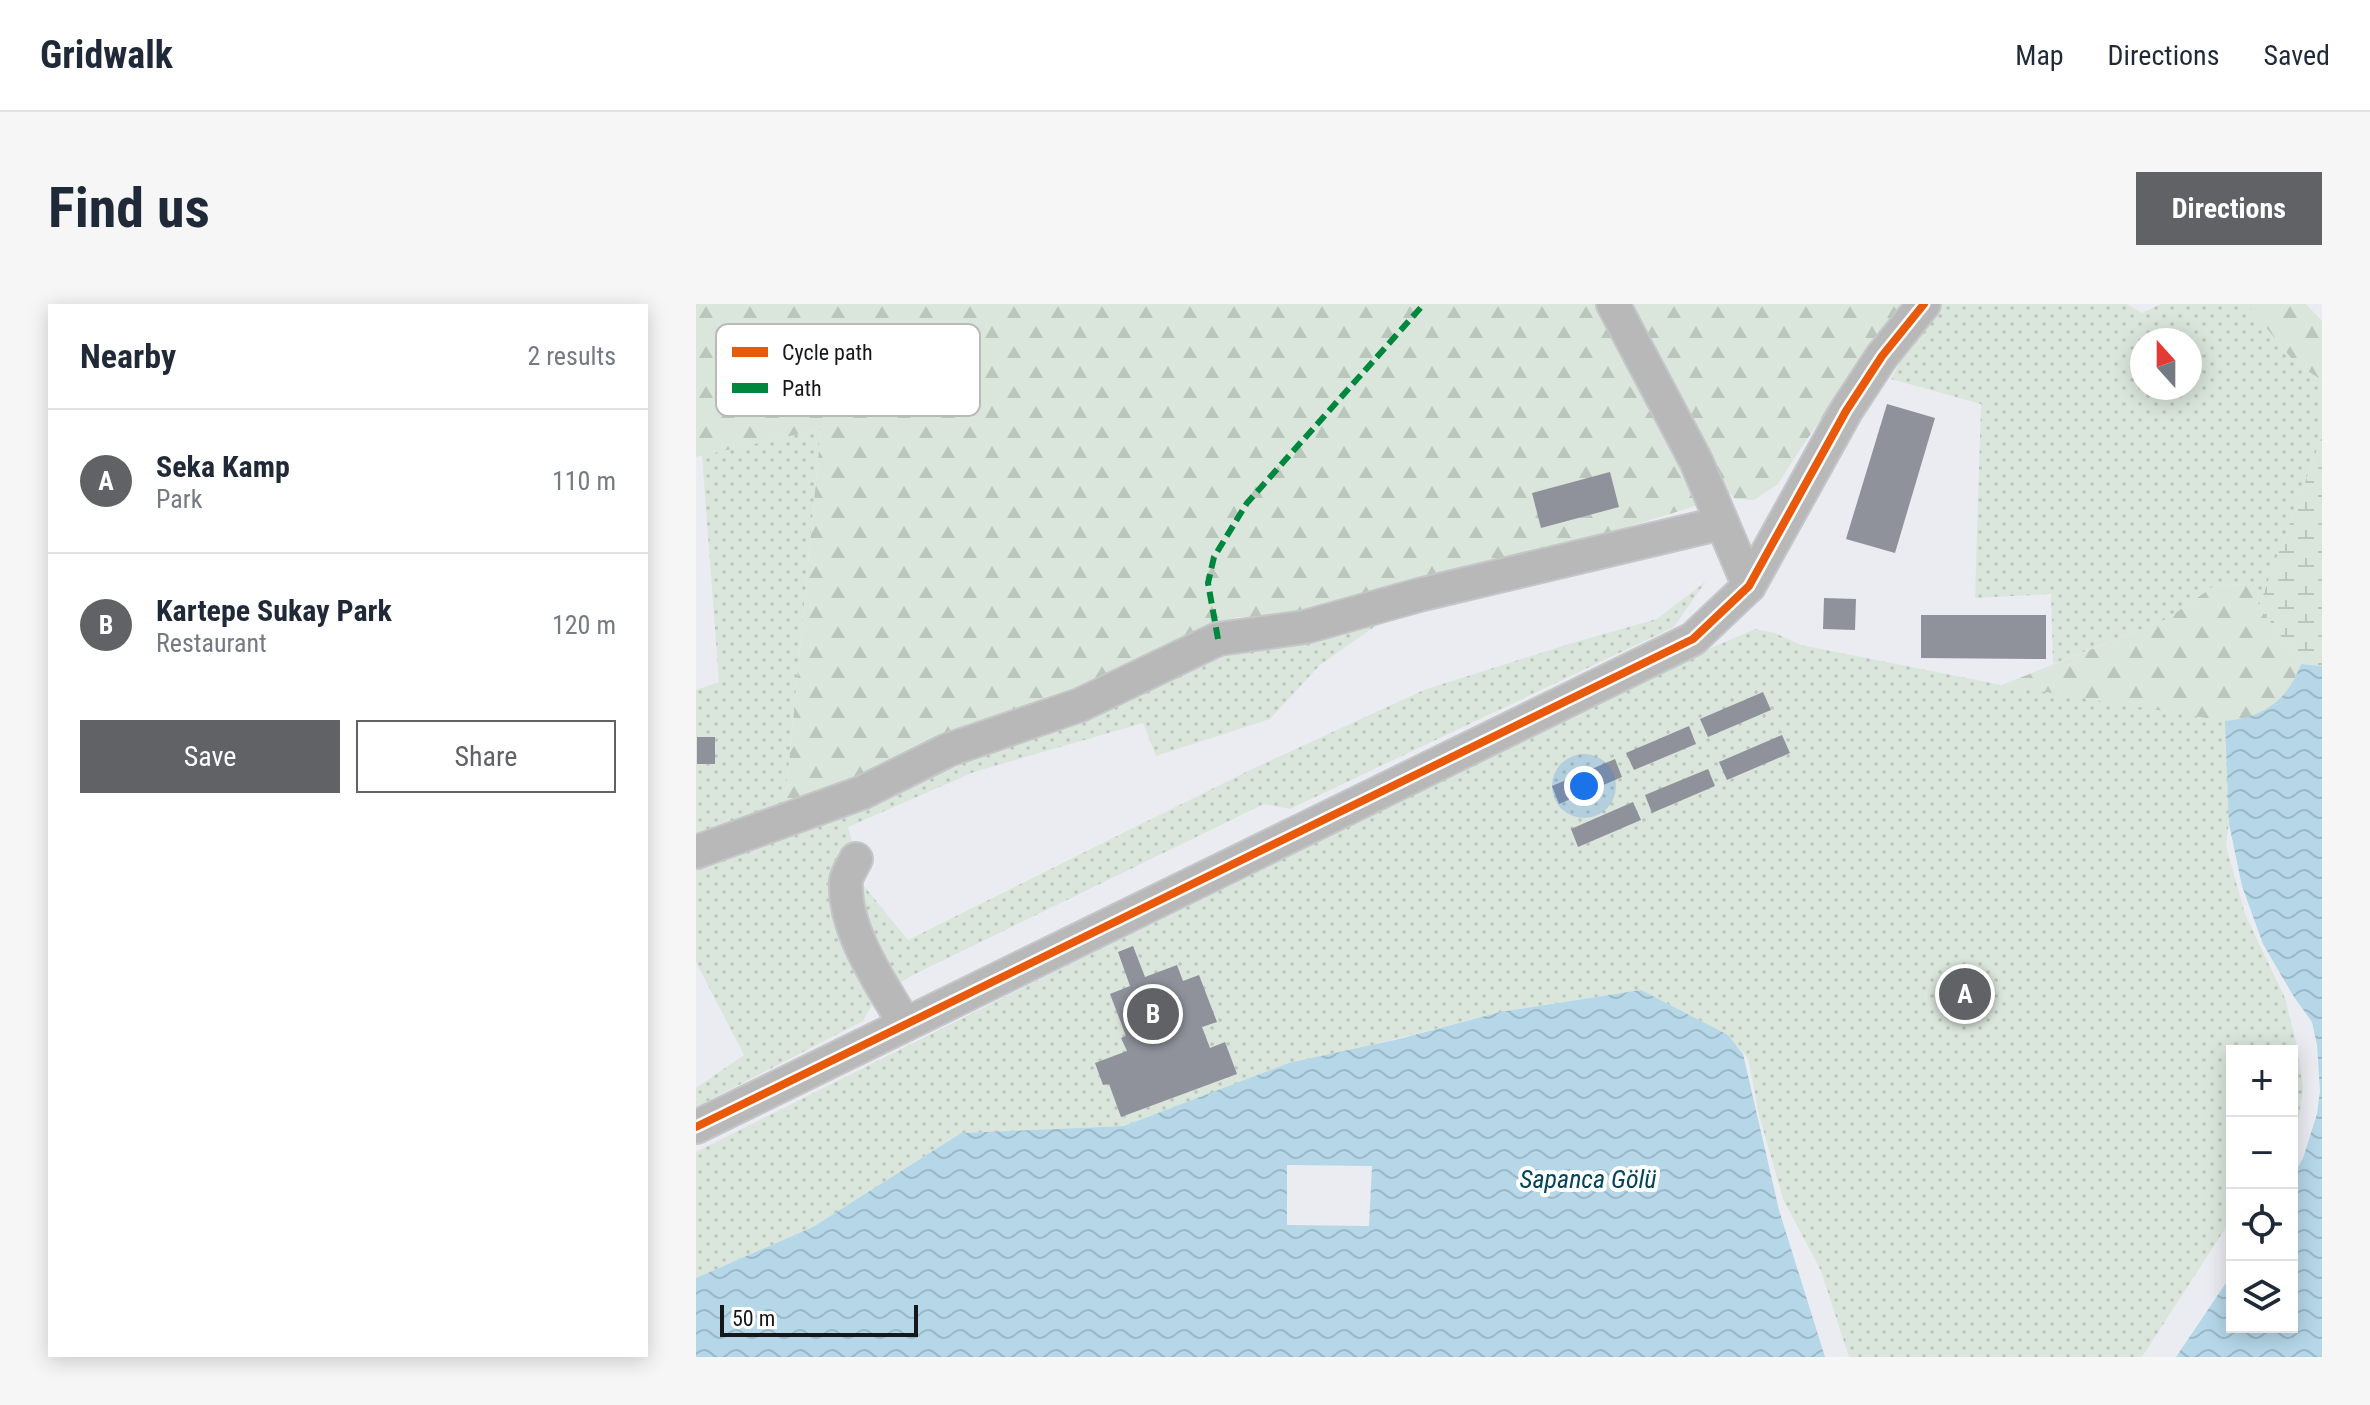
<!DOCTYPE html>
<meta charset="utf-8">
<style>
body{margin:0;font-family:"Roboto Condensed",sans-serif;background:#f6f6f7;color:#1f2937}
.controls{position:absolute;right:24px;bottom:24px;display:grid;overflow:hidden;border-radius:0px;box-shadow:0 4px 20px #0003}
.controls button{width:72px;height:72px;display:grid;place-items:center;padding:0;border:0;border-bottom:2px solid #e0e1e3;background:#fff;color:#1f2937;font:40px sans-serif}
.compass{position:absolute;left:1434px;top:24px;width:72px;height:72px;border-radius:50%;background:#fff;box-shadow:0 4px 20px #0003;rotate:339deg}
.scale{position:absolute;left:24px;bottom:20px;width:198px;box-sizing:border-box;padding-left:8px;border:4px solid #16171b;border-top:0;font-size:22px;line-height:28px;white-space:nowrap;color:#16171b;-webkit-text-stroke:6px #fff;paint-order:stroke}
.you{position:absolute;left:888px;top:482px;width:28px;height:28px;margin:-20px;border:6px solid #fff;border-radius:50%;background:#1a73e8;box-shadow:0 0 0 12px #1a73e833}
.badge{display:grid;place-items:center;width:52px;height:52px;border-radius:50%;background:#616266;color:#fff;font-size:26px;font-weight:700}
.pin{position:absolute;translate:-50% -50%;border:4px solid #fff;box-shadow:0 2px 8px #0006}
.list{margin:0;padding:0;list-style:none}
h2{display:flex;justify-content:space-between;align-items:center;height:104px;margin:0;padding:0 32px;font-size:34px}
h2 small{font-size:26px;font-weight:400;color:#747a83}
.list li{display:grid;grid-template-columns:52px 1fr auto;gap:24px;align-items:center;box-sizing:border-box;height:144px;padding:0 32px;border-top:2px solid #e0e1e3}
.list b{display:block;font-size:30px;white-space:nowrap}
.list p{margin:0;font-size:26px;white-space:nowrap;color:#747a83}
.list em{font-size:26px;font-style:normal;color:#747a83}
.actions{display:flex;gap:16px;padding:24px 32px}
.actions a{flex:1;padding:18px 0;border:2px solid #616266;border-radius:0px;text-align:center;font-size:28px;color:#616266}
.actions .main{background:#616266;color:#fff}
.icon{flex:none;width:44px;height:44px;fill:none;stroke:currentColor;stroke-width:2;stroke-linecap:round;stroke-linejoin:round}
.map{position:relative;flex:none;width:1626px;height:1053px;overflow:hidden;border-radius:0px}
header{display:flex;align-items:center;gap:48px;box-sizing:border-box;height:112px;padding:0 40px;background:#fff;border-bottom:2px solid #e0e1e3}
header strong{font-size:38px}
nav{display:flex;gap:44px;margin-inline-start:auto;font-size:28px}
.intro{display:flex;align-items:center;justify-content:space-between;box-sizing:border-box;height:192px;padding:0 48px}
h1{margin:0;font-size:56px}
.button{padding:20px 36px;border-radius:0px;background:#616266;color:#fff;font-size:28px;font-weight:700}
main{display:flex;gap:48px;padding:0 48px}
aside{flex:1;background:#fff;border-radius:0px;box-shadow:0 4px 20px #0003}
.map>svg:first-child{display:block}
.green{fill:url(#green-dots);fill-rule:evenodd}
.forest{fill:url(#forest-firs)}
.wetland{fill:url(#wetland-marsh)}
.water{fill:url(#water-waves)}
.pier{fill:#ebecf2}
.building{fill:#8f919b}
.lines{fill:none;stroke-linecap:round;stroke-linejoin:round}
.minor-casing{stroke:#c5c6ca;stroke-width:36}
.minor{stroke:#b9b8b9;stroke-width:32}
.quiet{stroke:#00873e;stroke-width:6;stroke-dasharray:12 6;stroke-linecap:butt}
.cycleway-casing{stroke:#fff;stroke-width:13}
.cycleway{stroke:#e8590c;stroke-width:8}
.labels{text-anchor:middle;dominant-baseline:central;stroke-width:8;stroke-linejoin:round;paint-order:stroke}
.water-label{font-size:26px;font-style:italic;fill:#01455c;stroke:#fff}
.key{fill:#fff;stroke:#b9b9bb;stroke-width:2}
.key-label{font-size:22px;fill:#16171b}
</style>
<header>
<strong>Gridwalk</strong>
<nav><a>Map</a><a>Directions</a><a>Saved</a></nav>
</header>
<div class="intro"><h1>Find us</h1><a class="button">Directions</a></div>
<main>
<aside>
<h2>Nearby<small>2 results</small></h2>
<ul class="list">
<li><span class="badge">A</span><div><b>Seka Kamp</b><p>Park</p></div><em>110 m</em></li>
<li><span class="badge">B</span><div><b>Kartepe Sukay Park</b><p>Restaurant</p></div><em>120 m</em></li>
</ul>
<div class="actions"><a class="main">Save</a><a>Share</a></div>
</aside>
<div class="map">
<svg width="1626" height="1053" viewBox="0 0 1626 1053">
<defs>
<pattern id="green-dots" width="8" height="8" patternUnits="userSpaceOnUse" patternTransform="scale(2)"><rect width="8" height="8" fill="#dae6db"/><path d="M2 2h.1M6 6h.1" fill="none" stroke="#bac5bb" stroke-width="1.8" stroke-linecap="round"/></pattern>
<pattern id="forest-firs" width="22" height="20" patternUnits="userSpaceOnUse" patternTransform="scale(2)"><rect width="22" height="20" fill="#dae6db"/><path d="M5 1l3.5 6h-7zM16 11l3.5 6h-7z" fill="#bac5bb"/></pattern>
<pattern id="wetland-marsh" width="20" height="14" patternUnits="userSpaceOnUse" patternTransform="scale(2)"><rect width="20" height="14" fill="#dae6db"/><path d="M1 5h8M5 5V1M11 12h8M15 12V8" fill="none" stroke="#bac5bb"/></pattern>
<pattern id="water-waves" width="16" height="10" patternUnits="userSpaceOnUse" patternTransform="scale(2)"><rect width="16" height="10" fill="#b5d7e8"/><path d="M0 5q4-4 8 0t8 0" fill="none" stroke="#9bb8c6"/></pattern>
</defs>
<rect width="100%" height="100%" fill="#ebecf2"/>
<g class="green">
<path d="M1246 0H1431L1446 9 1465 0H1551L1555 3 1600 60 1626 76V133L1563 302 1554 280 1518 282 1471 315 1357 360 1355 290 1279 294 1285 100 1195 75 1213 41ZM1446 36H1494V84H1446Z"/>
<path d="M125 125 89 501 0 536V386L23 378 6 151Z"/>
<path d="M1010 277 978 323 594 505 568 500 217 671 181 692 167 717 0 803V784L48 751 0 658V562L540 342 708 302 624 361 574 415 460 452 447 419 278 468 152 523 168 582 212 636 556 465 728 386 876 339 961 315Z"/>
<path d="M1059 325 1079 329 1105 341 1306 381 1546 415 1530 542 1549 610 1589 694 1600 738 1607 784 1600 832 1596 843V747H1536V914L1446 1053H1153L1125 967 1087 895 1063 811 1052 754 1031 731 944 686 804 708 572 768 428 822 265 829 117 923 0 974V848L510 592 1008 347Z"/>
</g>
<g class="forest">
<path d="M0 0H904L1006 200 893 235 576 313H541L381 393 217 451 89 501 125 125 0 153Z"/>
<path d="M932 0H1210L1187 26 1105 144 1082 180 1058 196 1039 195 1028 183Z"/>
<path d="M1551 0H1610L1626 17V76L1600 60Z"/>
<path d="M1555 280 1563 302 1605 360C1592 396 1567 415 1529 417L1306 381 1471 315 1518 282Z"/>
</g>
<path class="wetland" d="M1626 133V362L1605 360 1563 302Z"/>
<g class="water">
<path d="M1605 360 1626 362V1053H1480L1536 970V1023H1596V874L1607 854 1621 810 1624 787 1621 741 1616 718 1598 693 1567 640 1546 582 1533 520 1529 417C1567 414 1592 396 1605 360Z"/>
<path d="M945 686 1032 731 1047 750 1083 906 1129 1053H0V974L117 923 265 829 428 822 593 759 703 735 804 708Z"/>
</g>
<path class="pier" d="M591 861 676 862 673 922 591 921Z"/>
<g class="building">
<path d="M1191 100 1239 114 1199 249 1150 235Z"/>
<path d="M914 168 923 203 845 224 836 189Z"/>
<path d="M1128 294 1160 295 1159 326 1127 325Z"/>
<path d="M1225 311H1350V355L1225 354Z"/>
<path d="M1067 388 1075 406 1012 433 1004 415Z"/>
<path d="M993 422 1000 440 938 466 930 449Z"/>
<path d="M1086 431 1094 449 1031 476 1023 458Z"/>
<rect x="1" y="433" width="18" height="27"/>
<path d="M919 455 926 473 863 500 856 482Z"/>
<path d="M1012 465 1019 482 956 509 949 491Z"/>
<path d="M937 498 945 516 882 543 875 525Z"/>
<path d="M437 642 449 673 481 661 487 677 503 671 521 718 506 723 514 744 529 738 541 770 425 813 413 780 407 781 399 759 431 747 425 734 430 732 414 690 434 682 422 648Z"/>
</g>
<g class="lines">
<g class="minor-casing">
<g id="minor">
<path d="M917 0 1000 157 1053 282"/>
<path d="M0 548 165 489 252 446 384 401 522 335 609 323 723 291 1026 219"/>
<path d="M160 555C157 562 151 569 150 577 147 625 185 680 209 720"/>
<path d="M0 823 997 335 1053 282 1150 107 1186 52 1228 0"/>
</g>
</g>
<use href="#minor" class="minor"/>
<path class="quiet" d="M522 335 512 279 518 253 551 199 728 0"/>
<g class="cycleway-casing">
<path id="cycleway" d="M0 823 997 335 1053 282 1150 107 1186 52 1228 0"/>
</g>
<use href="#cycleway" class="cycleway"/>
</g>
<g class="labels">
<g class="water-label">
<text x="892" y="875">Sapanca Gölü</text>
</g>
</g>
<rect x="20" y="20" width="264" height="92" rx="12" class="key"/>
<rect x="36" y="43" width="36" height="10" fill="#e8590c"/>
<rect x="36" y="79" width="36" height="10" fill="#00873e"/>
<g class="key-label">
<text x="86" y="56">Cycle path</text>
<text x="86" y="92">Path</text>
</g>
</svg>
<div class="controls">
<button>+</button>
<button>−</button>
<button><svg class="icon" aria-label="locate" viewBox="0 0 24 24"><circle cx="12" cy="12" r="6"/><path d="M12 2v4M12 18v4M2 12h4M18 12h4"/></svg></button>
<button><svg class="icon" aria-label="layers" viewBox="0 0 24 24"><path d="M12 4l9 5-9 5-9-5zM3 14l9 5 9-5"/></svg></button>
</div>
<svg class="compass" viewBox="-18 -18 36 36"><path d="M0-13l5 13h-10z" fill="#e53935"/><path d="M0 13l5-13h-10z" fill="#747a83"/></svg>
<div class="scale">50 m</div>
<div class="you"></div>
<div class="pin badge" style="left:1269px;top:690px">A</div>
<div class="pin badge" style="left:457px;top:710px">B</div>
</div>
</main>
